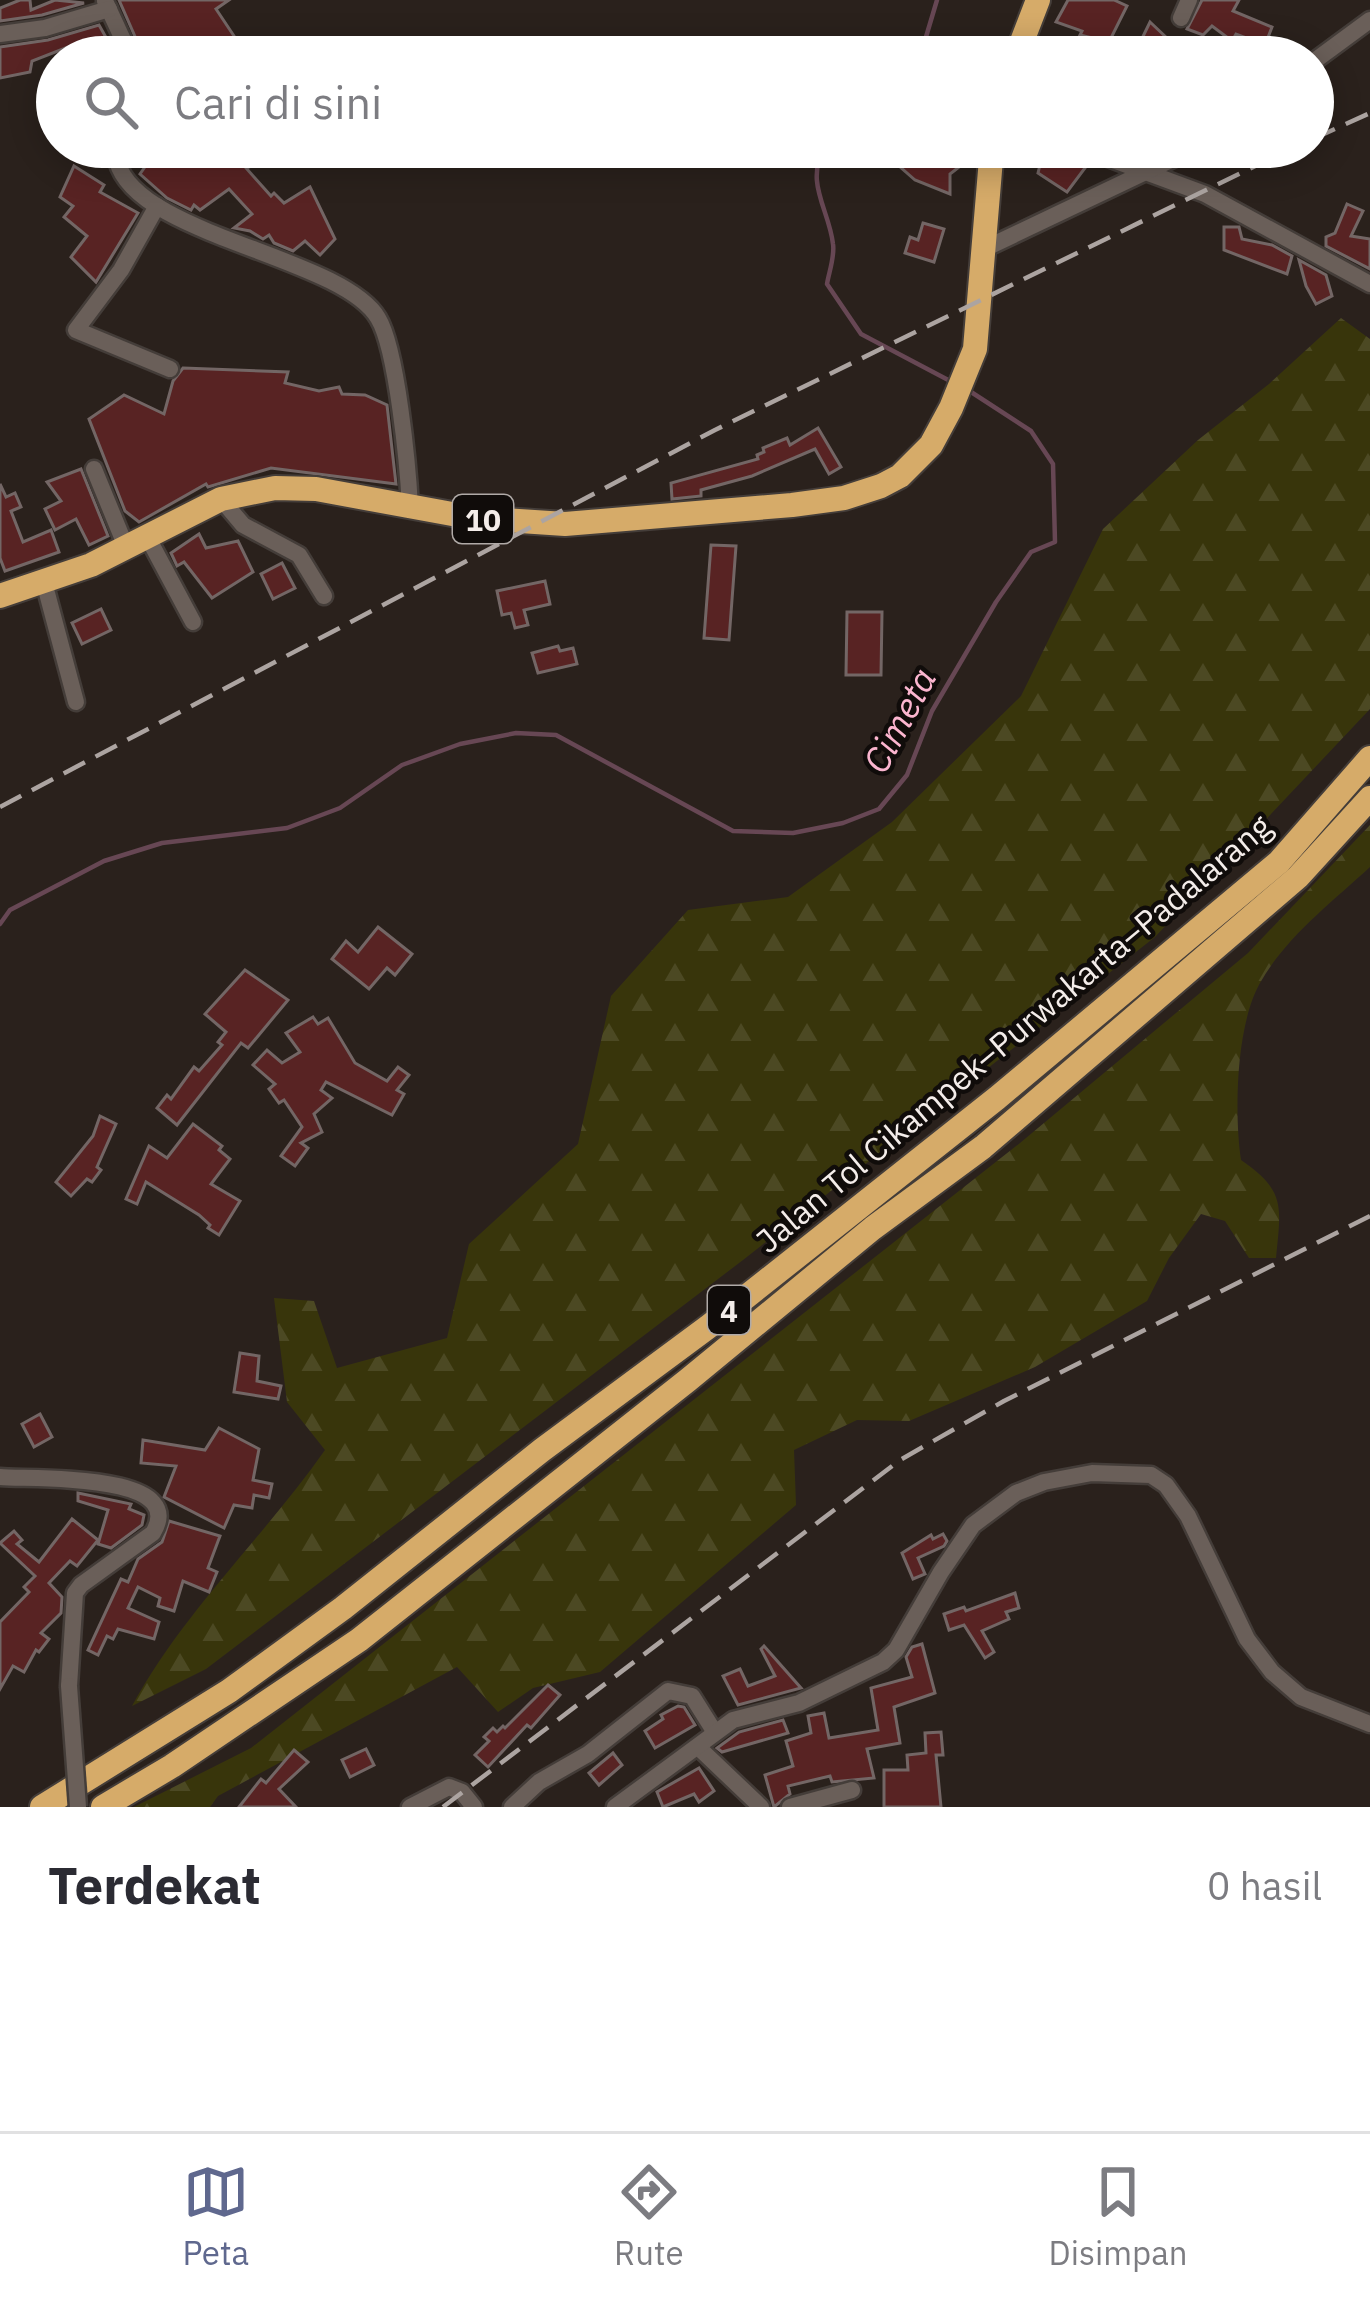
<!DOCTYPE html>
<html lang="id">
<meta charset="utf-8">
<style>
body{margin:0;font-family:"IBM Plex Sans",sans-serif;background:#f7f7f7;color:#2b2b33}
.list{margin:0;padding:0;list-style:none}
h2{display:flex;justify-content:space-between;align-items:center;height:156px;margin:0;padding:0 48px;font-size:51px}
h2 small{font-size:39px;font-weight:400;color:#7c7c81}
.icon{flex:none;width:66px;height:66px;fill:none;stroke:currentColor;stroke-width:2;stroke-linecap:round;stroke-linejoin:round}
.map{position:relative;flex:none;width:1370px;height:1807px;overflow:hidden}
.search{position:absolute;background:#fff;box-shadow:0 6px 30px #0003;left:36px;right:36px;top:36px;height:132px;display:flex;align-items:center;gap:30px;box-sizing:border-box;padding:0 42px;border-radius:66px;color:#7c7c81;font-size:45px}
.sheet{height:324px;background:#fff}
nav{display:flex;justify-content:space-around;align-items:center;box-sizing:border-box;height:168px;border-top:3px solid #e1e1e2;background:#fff;font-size:33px;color:#7c7c81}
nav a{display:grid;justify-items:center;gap:6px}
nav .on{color:#5f688e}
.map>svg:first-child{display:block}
.forest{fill:url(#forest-firs)}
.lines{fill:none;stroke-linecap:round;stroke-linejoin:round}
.stream{stroke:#674754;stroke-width:4.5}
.building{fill:#582323;stroke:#736665;stroke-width:3}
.minor-casing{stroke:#443d39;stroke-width:21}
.highway-casing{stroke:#443d39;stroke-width:28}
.minor{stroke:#6a5f59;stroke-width:16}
.highway{stroke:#d6ab69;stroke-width:24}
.rail{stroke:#aca4a1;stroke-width:4.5;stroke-dasharray:24 12;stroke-linecap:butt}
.minor-bridge-casing{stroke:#443d39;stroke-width:21;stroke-linecap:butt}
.minor-bridge{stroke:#6a5f59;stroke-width:16}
.labels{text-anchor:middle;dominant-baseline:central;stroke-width:9;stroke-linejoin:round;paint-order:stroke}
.shield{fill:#100c0a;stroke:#b0aaa7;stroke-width:3}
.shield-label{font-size:30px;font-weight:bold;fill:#f4edea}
.street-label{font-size:33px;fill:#f4edea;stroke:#100c0a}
.water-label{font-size:36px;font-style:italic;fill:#fbb5cf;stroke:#100c0a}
</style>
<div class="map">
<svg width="1370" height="1807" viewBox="0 0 1370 1807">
<defs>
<pattern id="forest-firs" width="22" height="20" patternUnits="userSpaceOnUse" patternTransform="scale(3)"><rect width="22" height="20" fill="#38350b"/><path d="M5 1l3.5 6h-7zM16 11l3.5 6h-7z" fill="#4c4923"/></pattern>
</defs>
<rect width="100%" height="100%" fill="#2a211c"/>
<g class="forest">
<path d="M1341 318 1370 339V709L1155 937 743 1260 206 1669 132 1706C183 1612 264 1537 325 1450L287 1402 274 1298 314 1301 337 1368 447 1338 469 1244 578 1144 611 996 688 910 788 897 892 822 1021 696 1103 529 1198 440 1269 384Z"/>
<path d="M1370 825V867C1331 903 1286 937 1260 983 1236 1025 1234 1113 1241 1160 1286 1191 1281 1206 1276 1258H1249L1225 1221 1201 1214 1169 1258 1147 1301 1035 1367 909 1421 857 1420 794 1450 796 1505 600 1672 533 1688 498 1712 457 1667 218 1796 210 1807H134L251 1748 1020 1143 1248 953Z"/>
</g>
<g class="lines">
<g class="stream">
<path d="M920 57 937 0"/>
<path d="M825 147C804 182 829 209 833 244 835 256 829 272 827 284L861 334 952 382"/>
<path d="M0 924 10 910 104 861 162 843 287 828 340 808 402 765 460 744 516 733 556 735 733 831 793 833 843 823 879 809 907 775 932 711 996 602 1031 552 1055 542 1053 464 1031 431 968 390"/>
</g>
</g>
<g class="building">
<path d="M20 0H30L31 10 55 0 84 3 42 15 0 21V8Z"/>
<path d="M119 0H229L216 9 248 57H144Z"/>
<path d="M1068 0H1114L1127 6 1109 42 1080 35 1082 31 1056 22Z"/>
<path d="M1202 0H1239L1233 11 1272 27 1265 45 1236 34 1232 41 1212 26 1203 35 1187 29Z"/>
<path d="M1150 22 1187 57H1133Z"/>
<path d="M99 25 117 57H72L68 47 32 61 30 72 0 78V47L48 40Z"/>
<path d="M155 147H303L246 168 271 196 274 193 284 203 310 187 335 239 320 255 305 241 293 251 274 243 269 235 263 239 250 231 234 228 252 214 229 189 200 210 194 205 191 210 167 198 140 174 147 164 142 159Z"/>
<path d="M914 147H972L968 155 972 157 950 174V194L915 180 898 165Z"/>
<path d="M1008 147H1060L1066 149 1064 156 1088 164 1067 192 1038 173 1041 161Z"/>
<path d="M74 166 104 185 100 192 138 213 96 282 71 257 87 236 64 217 73 206 60 197Z"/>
<path d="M1347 204 1363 211 1351 236 1370 239V269L1326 246V237L1335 233Z"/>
<path d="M923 223 944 229 934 262 905 253 910 237 918 240Z"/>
<path d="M1224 227H1239L1242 239 1272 245 1292 256 1287 274 1224 250Z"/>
<path d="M1299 260 1326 275 1332 296 1316 304 1306 286Z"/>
<path d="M183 368 288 372 285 383 319 391 339 387 342 394 365 395 387 405 396 484 271 468 208 487 206 484 139 522 125 511 89 419 124 395 164 414 173 381Z"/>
<path d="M818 428 841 467 829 474 815 449 752 476 701 490V496L672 499 671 483 758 459 757 455 764 452 763 448 787 438 790 445Z"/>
<path d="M81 469 108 536 89 545 76 519 55 530 45 509 61 501 47 482Z"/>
<path d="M0 484 6 497 15 493 21 507 11 511 23 542 51 530 59 552 5 571 0 558Z"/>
<path d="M199 534 206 548 238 541 253 572 212 598 184 562 177 566 171 553Z"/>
<path d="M711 545 736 546 729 640 704 638Z"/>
<path d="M282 563 295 588 273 599 261 574Z"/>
<path d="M545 581 550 604 524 610 528 625 515 628 511 613 502 615 497 591Z"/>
<path d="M101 609 111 630 82 644 72 623Z"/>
<path d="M847 612H882L881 675H846Z"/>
<path d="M558 646 560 651 573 648 577 664 538 673 532 653Z"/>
<path d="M378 927 412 954 395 975 387 968 369 989 332 959 346 941 358 952Z"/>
<path d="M245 970 288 1000 248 1048 241 1043 177 1125 157 1108 167 1095 171 1099 194 1067 199 1071 222 1045 218 1042 226 1032 205 1014Z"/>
<path d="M313 1017 318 1024 328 1018 355 1063 387 1081 398 1067 409 1075 397 1090 404 1094 392 1115 326 1082 321 1090 332 1098 314 1114 322 1132 301 1143 308 1148 295 1166 281 1156 302 1127 284 1100 279 1103 269 1089 275 1084 253 1065 267 1050 282 1063 300 1052 286 1033Z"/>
<path d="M100 1116 116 1124 97 1167 101 1170 92 1182 87 1179 71 1196 56 1182 93 1136Z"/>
<path d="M193 1124 222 1146 219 1150 230 1159 211 1184 240 1201 219 1235 208 1228 210 1225 199 1215 146 1182 137 1204 126 1199 149 1146 167 1158Z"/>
<path d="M240 1353 259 1356 257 1381 281 1386 278 1399 234 1392Z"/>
<path d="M40 1414 52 1437 34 1447 22 1424Z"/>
<path d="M219 1428 259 1449 253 1480 272 1484 269 1498 254 1495 252 1508 234 1505 224 1528 164 1497 176 1466 141 1463 143 1440 205 1450Z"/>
<path d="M78 1493 131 1504 129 1509 144 1515 142 1525 111 1548 98 1544 108 1510 78 1501Z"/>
<path d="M72 1519 98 1540 77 1566 70 1561 49 1583 62 1597 61 1613 41 1633 49 1639 39 1652 36 1650 24 1672 13 1666 0 1689V1622L29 1592 24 1587 35 1576 0 1543 14 1531 22 1540 17 1544 39 1562Z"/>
<path d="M169 1521 220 1536 208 1568 217 1572 209 1592 183 1581 174 1611 158 1606 160 1598 138 1587 128 1608 159 1622 154 1639 118 1629 113 1639 107 1636 98 1655 88 1650 121 1579 128 1582 138 1559 162 1542Z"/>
<path d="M943 1534 947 1541 944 1546 918 1558 925 1574 913 1579 902 1553 931 1535 933 1539Z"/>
<path d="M1015 1593 1019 1608 1006 1612 1009 1619 982 1631 994 1652 985 1658 964 1625 949 1630 944 1614 964 1607 966 1611Z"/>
<path d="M922 1644 935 1693 894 1707 900 1743 867 1749 874 1778 832 1782 830 1776 788 1786 790 1794 774 1807 765 1775 793 1766 786 1741 811 1733 808 1716 824 1713 829 1738 878 1730 871 1688 912 1677 906 1657 912 1647Z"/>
<path d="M764 1646 801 1688 738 1705 723 1676 740 1669 748 1686 775 1676 761 1649Z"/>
<path d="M548 1685 560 1695 531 1728 527 1725 488 1767 475 1755 489 1741 484 1737 493 1728 497 1732 503 1726 505 1728Z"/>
<path d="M678 1706 684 1707 695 1725 655 1748 645 1731 663 1719 661 1715Z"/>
<path d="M783 1720 788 1733 722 1752 717 1748 739 1732Z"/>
<path d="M941 1732 943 1755H936L941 1807H884V1770H908L907 1755 926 1753 925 1733Z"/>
<path d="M366 1749 374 1765 350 1777 342 1760Z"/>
<path d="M294 1750 308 1762 279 1789 296 1807H239L261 1779 266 1783Z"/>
<path d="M613 1753 622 1765 599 1785 589 1773Z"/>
<path d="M699 1768 714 1791 699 1802 694 1794 663 1807 657 1792Z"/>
</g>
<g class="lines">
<g class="minor-casing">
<g id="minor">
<path d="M105 1 131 57"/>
<path d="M1181 18 1189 0"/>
<path d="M0 34 45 28 109 9"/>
<path d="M1313 62 1370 20"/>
<path d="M126 147 117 161C136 236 341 256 378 318 397 349 408 467 410 507"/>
<path d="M1078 147 1205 194 1370 284"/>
<path d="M157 206 121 270 76 330 170 369"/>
<path d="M984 249 1198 147"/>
<path d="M94 469 126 547"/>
<path d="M221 499 243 525 299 555 324 596"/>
<path d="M147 536 193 622"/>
<path d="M44 582 76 702"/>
<path d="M0 1477C29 1480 190 1471 153 1533L81 1585 75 1593 69 1686"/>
<path d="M698 1747 761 1807"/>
<path d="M410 1807 449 1787 462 1792 474 1807"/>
<path d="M512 1807 539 1782 588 1754 668 1691 692 1696 714 1731"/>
<path d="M615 1807 733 1720 799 1703 883 1662 896 1650 941 1572 973 1525 1016 1493 1044 1482 1092 1473 1151 1475 1166 1485 1188 1516 1247 1639 1272 1672 1301 1697 1370 1724"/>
<path d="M790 1807 852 1790"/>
</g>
</g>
<g class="highway-casing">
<g id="highway">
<path d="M1016 57 1038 0"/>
<path d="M0 596 91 565 221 499 275 488 316 489 474 518 565 524 792 505 844 498 881 486 900 476 931 445 951 408 975 349 992 147"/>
<path d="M42 1807 229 1691 343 1608 542 1450 708 1327 997 1098 1279 862 1370 758"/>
<path d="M103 1807 172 1766 359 1640 688 1380 873 1228 983 1147 1298 877 1370 798"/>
</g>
</g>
<use href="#minor" class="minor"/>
<use href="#highway" class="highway"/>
<g class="rail">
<path d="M1313 139 1370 113"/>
<path d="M0 807 715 430 1294 147"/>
<path d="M443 1807 900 1460 1004 1401 1370 1216"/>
</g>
<g class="minor-bridge-casing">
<path id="minor-bridge" d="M69 1686 78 1807"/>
</g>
<use href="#minor-bridge" class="minor-bridge"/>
</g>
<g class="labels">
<g class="shield">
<rect x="453" y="495" width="60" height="48" rx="9"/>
<rect x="708" y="1286" width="42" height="48" rx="9"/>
</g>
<g class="shield-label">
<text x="483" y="519">10</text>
<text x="729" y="1310">4</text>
</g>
<g class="street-label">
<text transform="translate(1013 1033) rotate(-40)">Jalan Tol Cikampek–Purwakarta–Padalarang</text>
</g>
<g class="water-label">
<text transform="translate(899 720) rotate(-62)">Cimeta</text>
</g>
</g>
</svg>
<div class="search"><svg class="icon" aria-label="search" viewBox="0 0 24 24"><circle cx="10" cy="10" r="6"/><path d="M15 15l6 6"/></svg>Cari di sini</div>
</div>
<section class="sheet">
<h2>Terdekat<small>0 hasil</small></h2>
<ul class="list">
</ul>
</section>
<nav>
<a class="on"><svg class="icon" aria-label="map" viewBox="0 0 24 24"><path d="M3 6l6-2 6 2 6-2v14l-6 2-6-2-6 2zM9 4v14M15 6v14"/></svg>Peta</a>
<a><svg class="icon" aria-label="directions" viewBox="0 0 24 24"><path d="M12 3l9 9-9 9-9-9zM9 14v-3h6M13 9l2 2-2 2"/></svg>Rute</a>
<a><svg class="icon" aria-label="saved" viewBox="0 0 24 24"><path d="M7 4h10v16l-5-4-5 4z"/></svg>Disimpan</a>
</nav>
